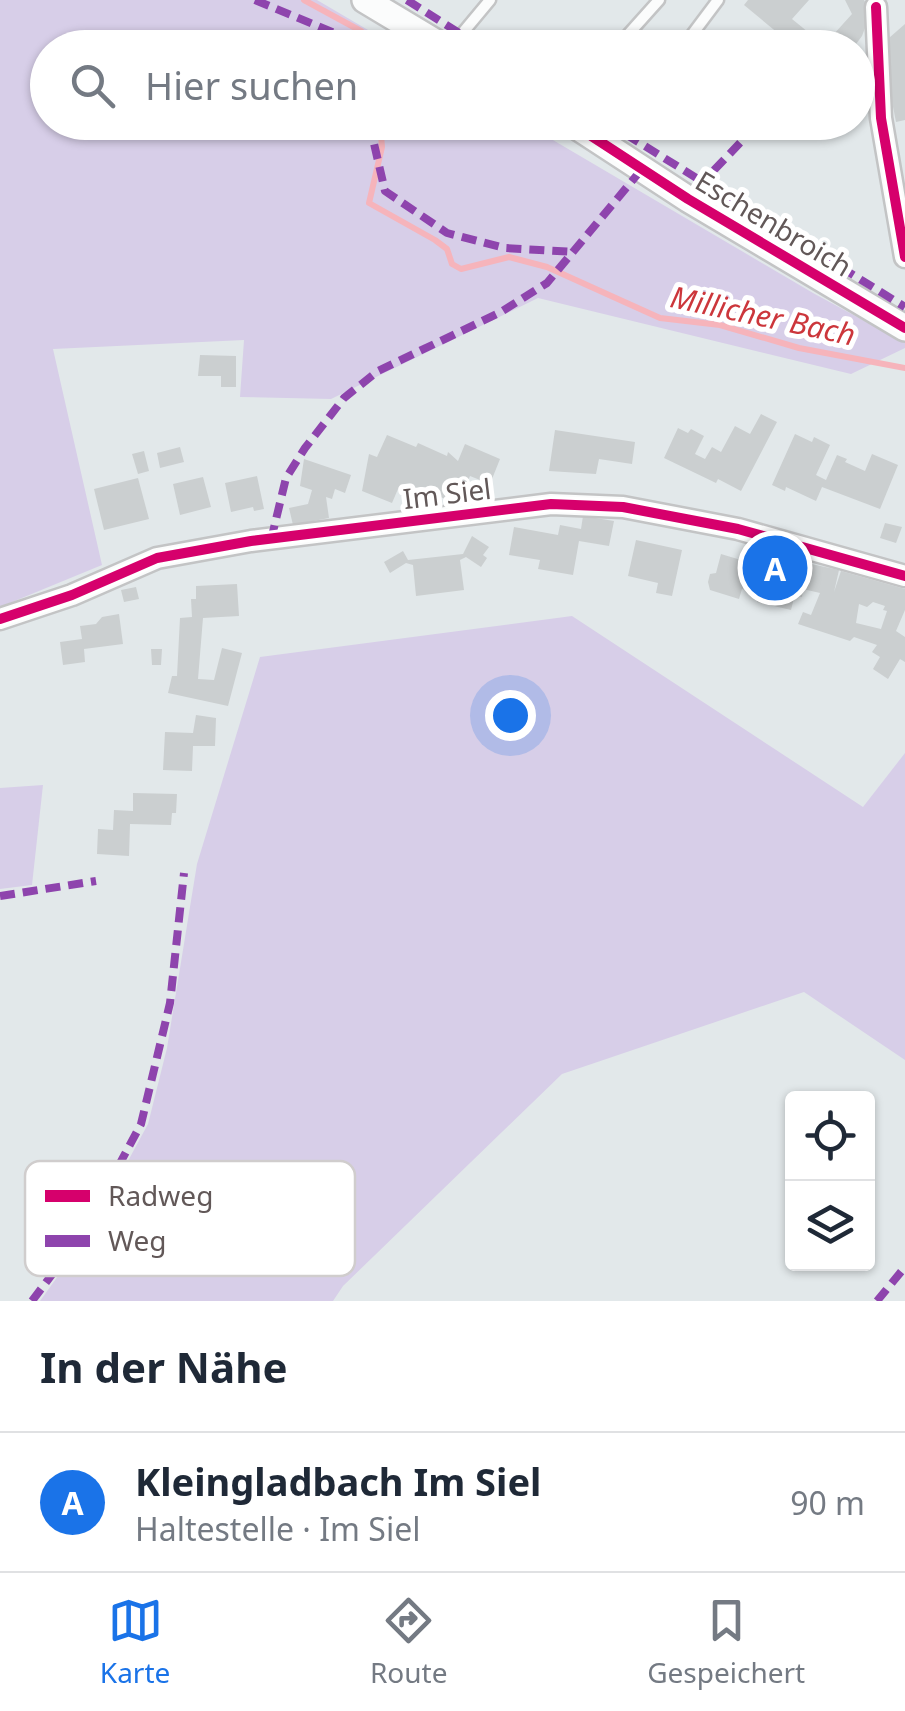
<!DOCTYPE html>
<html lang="de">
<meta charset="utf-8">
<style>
body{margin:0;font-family:"Noto Sans",sans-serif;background:#f6f6f7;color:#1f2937}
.controls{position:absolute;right:30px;bottom:30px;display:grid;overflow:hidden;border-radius:10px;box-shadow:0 2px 8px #0004}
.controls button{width:90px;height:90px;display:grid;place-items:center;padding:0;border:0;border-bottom:2px solid #e0e1e3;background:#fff;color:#1f2937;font:50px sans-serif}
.you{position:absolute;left:510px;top:715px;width:35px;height:35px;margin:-25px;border:8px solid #fff;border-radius:50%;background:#1a73e8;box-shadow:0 0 0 15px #1a73e833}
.badge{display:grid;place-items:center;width:65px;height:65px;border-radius:50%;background:#1a73e8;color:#fff;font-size:32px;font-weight:700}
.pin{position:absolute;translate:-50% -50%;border:5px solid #fff;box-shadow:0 2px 10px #0006}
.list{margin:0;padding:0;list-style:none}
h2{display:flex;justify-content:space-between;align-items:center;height:130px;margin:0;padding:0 40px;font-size:42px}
h2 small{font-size:32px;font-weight:400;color:#747a83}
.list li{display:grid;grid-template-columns:65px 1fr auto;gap:30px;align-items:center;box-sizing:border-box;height:140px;padding:0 40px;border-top:2px solid #e0e1e3}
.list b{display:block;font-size:38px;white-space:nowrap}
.list p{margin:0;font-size:32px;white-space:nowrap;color:#747a83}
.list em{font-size:32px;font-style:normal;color:#747a83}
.icon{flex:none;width:55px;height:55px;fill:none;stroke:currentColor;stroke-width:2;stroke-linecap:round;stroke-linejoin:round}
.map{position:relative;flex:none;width:905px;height:1301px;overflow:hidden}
.search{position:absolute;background:#fff;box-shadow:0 2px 8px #0004;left:30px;right:30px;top:30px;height:110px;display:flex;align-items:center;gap:25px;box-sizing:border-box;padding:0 35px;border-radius:55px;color:#747a83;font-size:38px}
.sheet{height:270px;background:#fff}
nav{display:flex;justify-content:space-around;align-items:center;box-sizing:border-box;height:140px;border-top:2px solid #e0e1e3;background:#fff;font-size:28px;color:#747a83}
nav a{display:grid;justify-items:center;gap:5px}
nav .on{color:#1a73e8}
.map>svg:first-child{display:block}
.green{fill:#d7cee8}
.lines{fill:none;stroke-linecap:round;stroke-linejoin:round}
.stream{stroke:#f6b4bb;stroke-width:6}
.building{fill:#cbcfd0;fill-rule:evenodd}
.service-casing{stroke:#c3c4c5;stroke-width:15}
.minor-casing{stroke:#c3c4c5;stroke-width:25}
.tertiary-casing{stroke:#c3c4c5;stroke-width:30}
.service{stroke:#fbfcfc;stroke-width:10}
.minor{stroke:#fbfcfc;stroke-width:20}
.tertiary{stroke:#fbfcfc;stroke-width:25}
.quiet{stroke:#8e44ad;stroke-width:8;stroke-dasharray:15 8;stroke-linecap:butt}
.cycleway-casing{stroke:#fff;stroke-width:16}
.cycleway{stroke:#d6006c;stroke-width:10}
.labels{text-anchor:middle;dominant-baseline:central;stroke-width:10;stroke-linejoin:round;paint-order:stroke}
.street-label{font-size:28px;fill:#625858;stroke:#fff}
.water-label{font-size:30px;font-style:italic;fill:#cc363b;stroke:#fff}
.key{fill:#fff;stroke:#d0cdcd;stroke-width:2.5}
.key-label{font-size:28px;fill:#625858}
</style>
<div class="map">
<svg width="905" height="1301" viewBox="0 0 905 1301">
<rect width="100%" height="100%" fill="#e2e8ea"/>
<g class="green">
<path d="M0 0H317L397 47 48 48V122L524 123 813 293 905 343V348L851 374 538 298 331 399 240 397 244 340 53 349 102 565 0 607Z"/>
<path d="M572 616 863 807 905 753V1060L804 992 562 1074 343 1286 333 1301H40L89 1233 148 1124 167 1048 197 864 260 657Z"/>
<path d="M43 785 32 885 0 889V788Z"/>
</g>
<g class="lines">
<g class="stream">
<path d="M304 0 361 31"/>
<path d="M380 122 382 147 369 203 435 240 447 249 452 264 461 269 509 257 547 267 660 318 720 325 799 348 905 368"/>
</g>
</g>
<g class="building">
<path d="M748 0H809L792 19 824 45 852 14 845 0H864L871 12 862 36 853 48H796L744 5Z"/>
<path d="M905 24V120L896 122 888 81 889 38Z"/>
<path d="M200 355 236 356V387H221V376H198Z"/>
<path d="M761 414 777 422 741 491 718 479 716 483 664 458 678 428 688 433 691 429 704 436 695 454 705 459 712 447 721 452 735 426 750 434Z"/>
<path d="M555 430 635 442 632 464 599 459 596 474 549 471Z"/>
<path d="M795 434 812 442 814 437 830 445 816 475 826 480 837 455 847 459 845 462 865 471 872 454 898 465 880 509 822 487 816 501 786 487 785 491 772 485Z"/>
<path d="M387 435 416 447 418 443 447 456 448 452 458 461 465 444 500 459 490 484 470 476 466 485 458 482 450 501 431 493 427 502 398 489 392 503 362 491 369 454 377 457Z"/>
<path d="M180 447 184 462 160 468 157 453Z"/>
<path d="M144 451 149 471 138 474 132 454Z"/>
<path d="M304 459 351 475 345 493 335 489 332 499 326 497 329 518 293 525 289 508 308 504 312 490 300 486Z"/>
<path d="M257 476 264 509 254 511 253 507 231 512 225 483Z"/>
<path d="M203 477 211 507 180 515 173 484Z"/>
<path d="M138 478 149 519 104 530 94 489Z"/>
<path d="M583 516 614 521 609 546 579 541 573 575 538 569 540 560 509 555 514 527 558 535 560 525 581 529Z"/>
<path d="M885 523 902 527 896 543 880 538Z"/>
<path d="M472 536 489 547 483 555 487 558 481 567 466 557 460 560 464 590 416 596 413 565 406 563 390 573 384 562 403 551 408 560 463 554Z"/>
<path d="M636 540 682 550 672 596 656 593 658 583 628 576Z"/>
<path d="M721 554 767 568 760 590 794 598 791 610 757 602 759 594 742 589 739 599 710 590 708 582 710 574 716 573Z"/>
<path d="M784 558 839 570 834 592 841 571 905 589V610L896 631 905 637V662L900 659 888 679 873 669 880 657 872 652 877 645 854 637 850 641 798 624 803 612 811 615 820 593 803 589 802 597 797 596 799 588 780 583ZM873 602 885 606 883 610 887 611 881 629 856 623 859 604 867 607Z"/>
<path d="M237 584 239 616 203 618 198 679 214 680 222 648 242 653 228 706 168 693 172 676H177L180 618 192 617 191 599H196V586Z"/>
<path d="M136 587 139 599 124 602 121 590Z"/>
<path d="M119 614 123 644 84 649 85 662 63 665 60 642 82 639 80 626 96 624 102 617Z"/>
<path d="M151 649H162L161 665H152Z"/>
<path d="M196 715 216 718 215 746H193L192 771 163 770 165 732 193 733Z"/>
<path d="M133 793 177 794 176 813H172L171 825 130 824 129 856 97 854 98 829 113 830 114 810 133 811Z"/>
</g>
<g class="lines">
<g class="service-casing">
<g id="service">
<path d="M450 48 490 0"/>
<path d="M616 48 659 0"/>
<path d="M682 48 718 0"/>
<path d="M858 82 878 83"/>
<path d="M609 146 624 122"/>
</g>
</g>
<g class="minor-casing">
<g id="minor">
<path d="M876 7 881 118 905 257"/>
<path d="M0 619 72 595 157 558 251 541 551 504 623 507 738 529 905 576"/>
</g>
</g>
<g class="tertiary-casing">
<g id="tertiary">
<path d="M365 0 445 48"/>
<path d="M570 122 688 199 905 328"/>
</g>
</g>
<use href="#service" class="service"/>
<use href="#minor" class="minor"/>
<use href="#tertiary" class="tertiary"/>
<g class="quiet">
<path d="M255 0 344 37 351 48"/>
<path d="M407 0 483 48"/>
<path d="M369 122 385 191 447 233 505 248 574 252"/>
<path d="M606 122 905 307"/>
<path d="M698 187 760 122"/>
<path d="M271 540 286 478 305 448 344 398 378 371 501 312 547 283 642 169"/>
<path d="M0 896 96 881"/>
<path d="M32 1301 81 1236 141 1124 170 1003 184 873"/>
<path d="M877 1301 905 1267"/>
</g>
<g class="cycleway-casing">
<g id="cycleway">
<path d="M876 7 881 118 905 257"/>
<path d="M570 122 688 199 905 328"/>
<path d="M0 619 72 595 157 558 251 541 551 504 623 507 738 529 905 576"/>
</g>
</g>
<use href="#cycleway" class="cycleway"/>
</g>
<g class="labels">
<g class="street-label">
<text transform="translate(774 223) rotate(31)">Eschenbroich</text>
<text transform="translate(447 493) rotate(-7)">Im Siel</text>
</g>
<g class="water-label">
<text transform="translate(763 315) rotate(12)">Millicher Bach</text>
</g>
</g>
<rect x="25" y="1161" width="330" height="115" rx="15" class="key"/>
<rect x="45" y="1190" width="45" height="12" fill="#d6006c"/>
<rect x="45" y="1235" width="45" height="12" fill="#8e44ad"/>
<g class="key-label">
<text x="108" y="1206">Radweg</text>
<text x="108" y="1251">Weg</text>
</g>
</svg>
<div class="controls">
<button><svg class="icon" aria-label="locate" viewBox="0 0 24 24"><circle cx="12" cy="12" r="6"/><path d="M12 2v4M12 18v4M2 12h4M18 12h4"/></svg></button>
<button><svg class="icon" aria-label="layers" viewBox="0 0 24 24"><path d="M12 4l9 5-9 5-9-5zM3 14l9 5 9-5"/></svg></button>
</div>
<div class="you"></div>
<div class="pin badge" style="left:775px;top:568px">A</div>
<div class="search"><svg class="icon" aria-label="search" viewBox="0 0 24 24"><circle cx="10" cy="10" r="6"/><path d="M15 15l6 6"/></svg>Hier suchen</div>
</div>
<section class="sheet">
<h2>In der Nähe<small></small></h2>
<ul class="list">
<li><span class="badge">A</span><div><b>Kleingladbach Im Siel</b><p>Haltestelle · Im Siel</p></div><em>90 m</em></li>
</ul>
</section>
<nav>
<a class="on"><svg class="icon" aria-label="map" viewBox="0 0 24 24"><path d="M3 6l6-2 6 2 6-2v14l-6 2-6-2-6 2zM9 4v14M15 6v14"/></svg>Karte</a>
<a><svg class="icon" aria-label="directions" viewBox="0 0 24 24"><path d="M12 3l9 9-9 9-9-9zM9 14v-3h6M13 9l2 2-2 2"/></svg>Route</a>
<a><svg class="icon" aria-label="saved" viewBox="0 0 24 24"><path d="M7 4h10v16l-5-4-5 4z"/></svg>Gespeichert</a>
</nav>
